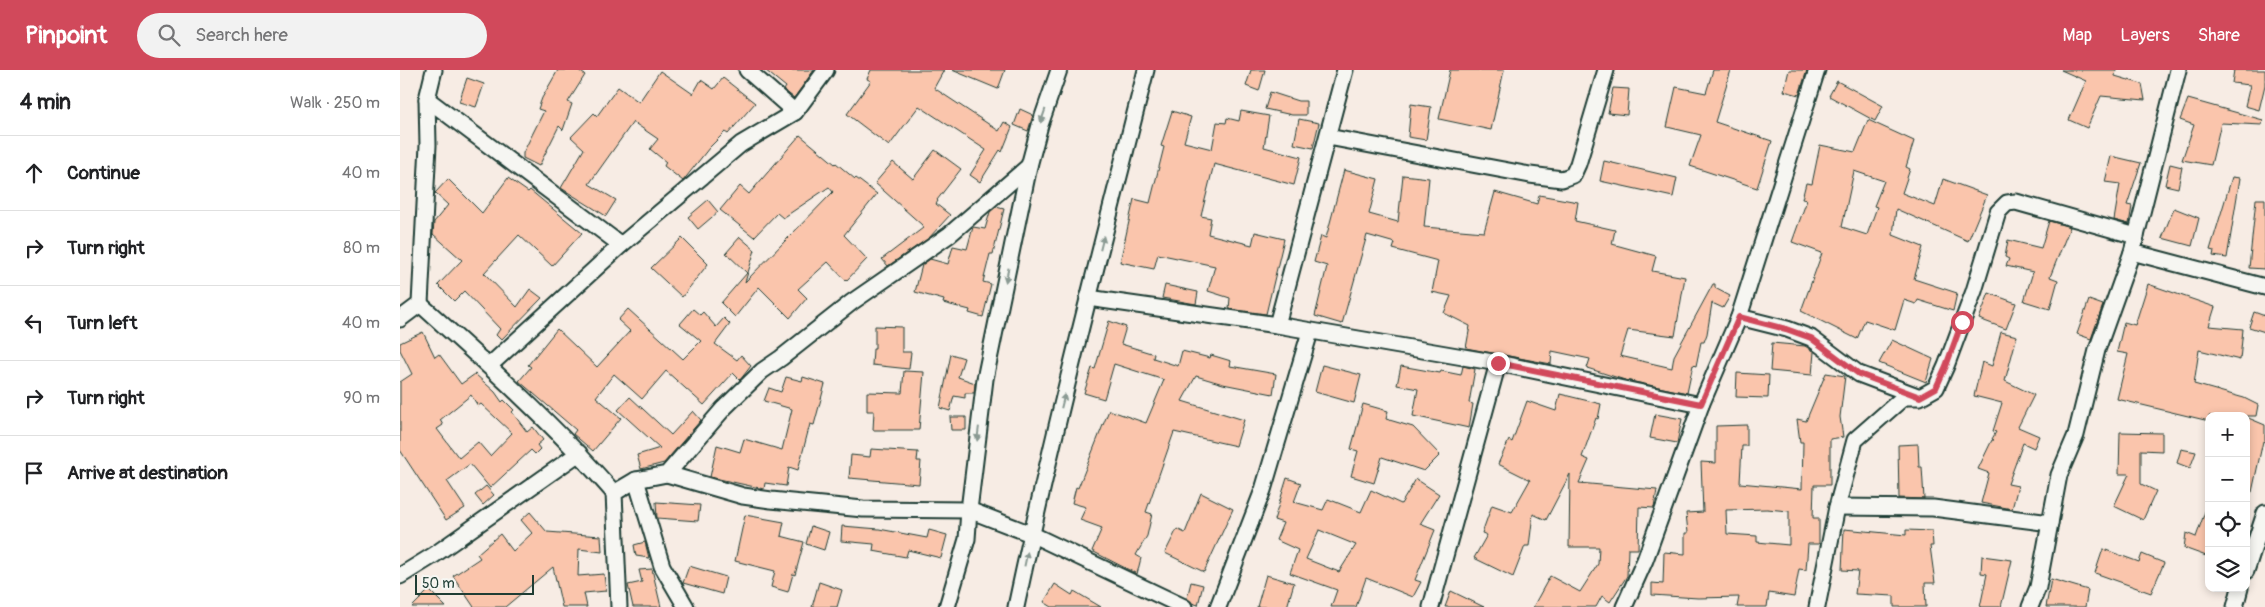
<!DOCTYPE html>
<meta charset="utf-8">
<style>
body{margin:0;font-family:Pangolin,sans-serif;background:#f2f2f2;color:#202124}
.controls{position:absolute;right:15px;bottom:15px;display:grid;overflow:hidden;border-radius:10px;box-shadow:0 2px 8px #0003}
.controls button{width:45px;height:45px;display:grid;place-items:center;padding:0;border:0;border-bottom:1px solid #e0e0e0;background:#fff;color:#202124;font:25px sans-serif}
.scale{position:absolute;left:15px;bottom:12px;width:119px;box-sizing:border-box;padding-left:5px;border:2px solid #1f3d34;border-top:0;font-size:14px;line-height:18px;white-space:nowrap;color:#1f3d34;-webkit-text-stroke:4px #f6f6f2;paint-order:stroke}
.stop{position:absolute;width:15px;height:15px;margin:-11px;border:4px solid #d1495b;border-radius:50%;background:#fff}
.stop.end{background:#d1495b;border-color:#fff;box-shadow:0 1px 5px #0008}
.list{margin:0;padding:0;list-style:none}
h2{display:flex;justify-content:space-between;align-items:center;height:65px;margin:0;padding:0 20px;font-size:21px}
h2 small{font-size:16px;font-weight:400;color:#757577}
.list li{display:grid;grid-template-columns:32px 1fr auto;gap:15px;align-items:center;box-sizing:border-box;height:75px;padding:0 20px;border-top:1px solid #e0e0e0}
.list b{display:block;font-size:19px;white-space:nowrap}
.list em{font-size:16px;font-style:normal;color:#757577}
.icon{flex:none;width:28px;height:28px;fill:none;stroke:currentColor;stroke-width:2;stroke-linecap:round;stroke-linejoin:round}
.map{position:relative;flex:none;width:1865px;height:537px;overflow:hidden}
header{display:flex;align-items:center;gap:30px;box-sizing:border-box;height:70px;padding:0 25px;background:#d1495b;color:#fff}
header strong{font-size:24px}
nav{display:flex;gap:28px;margin-inline-start:auto;font-size:18px}
.search{width:350px;height:45px;background:#f2f2f2;display:flex;align-items:center;gap:12px;box-sizing:border-box;padding:0 18px;border-radius:28px;color:#757577;font-size:19px}
main{display:flex}
aside{flex:1;background:#fff}
.map>svg:first-child{display:block}
.building{fill:#fac5ac;stroke:#1f3d34;fill-rule:evenodd}
.lines{fill:none;stroke-linecap:round;stroke-linejoin:round}
.minor-casing{stroke:#1f3d34;stroke-width:19}
.minor{stroke:#f6f6f2;stroke-width:15}
.oneway{fill:#8a9a93}
.route{stroke:#d1495b;stroke-width:6}
</style>
<header>
<strong>Pinpoint</strong>
<div class="search"><svg class="icon" aria-label="search" viewBox="0 0 24 24"><circle cx="10" cy="10" r="6"/><path d="M15 15l6 6"/></svg>Search here</div>
<nav><a>Map</a><a>Layers</a><a>Share</a></nav>
</header>
<main>
<aside>
<h2>4 min<small>Walk · 250 m</small></h2>
<ul class="list">
<li><svg class="icon" aria-label="ahead" viewBox="0 0 24 24"><path d="M12 20V5M6 11l6-6 6 6"/></svg><div><b>Continue</b></div><em>40 m</em></li>
<li><svg class="icon" aria-label="right" viewBox="0 0 24 24"><path d="M7 20v-9h11M14 6l5 5-5 5"/></svg><div><b>Turn right</b></div><em>80 m</em></li>
<li><svg class="icon" aria-label="left" viewBox="0 0 24 24"><path d="M17 20v-9H6M10 6l-5 5 5 5"/></svg><div><b>Turn left</b></div><em>40 m</em></li>
<li><svg class="icon" aria-label="right" viewBox="0 0 24 24"><path d="M7 20v-9h11M14 6l5 5-5 5"/></svg><div><b>Turn right</b></div><em>90 m</em></li>
<li><svg class="icon" aria-label="arrive" viewBox="0 0 24 24"><path d="M6 21V4h12l-3 4 3 4H6"/></svg><div><b>Arrive at destination</b></div></li>
</ul>
</aside>
<div class="map">
<svg width="1865" height="537" viewBox="0 0 1865 537">
<rect width="100%" height="100%" fill="#f7ece4"/>
<filter id="ink" filterUnits="userSpaceOnUse"><feTurbulence type="fractalNoise" baseFrequency=".02" numOctaves="2"/><feDisplacementMap in="SourceGraphic" scale="10" xChannelSelector="R" yChannelSelector="G"/><feConvolveMatrix kernelMatrix="1 2 1 2 8 2 1 2 1" color-interpolation-filters="sRGB"/></filter>
<g filter="url(#ink)">
<g class="building">
<path d="M158 0H178L185 5 168 32 172 34 163 60 159 56 139 96 123 88V83L144 41 138 39 142 28Z"/>
<path d="M365 0H414L394 28 384 20 386 17Z"/>
<path d="M471 0H544L534 18 599 61 604 52 612 57 602 82 600 80 580 112 570 105 586 80 519 36 489 76 447 44 471 11 467 9Z"/>
<path d="M552 0H605L598 19Z"/>
<path d="M851 0H865L859 21 846 16Z"/>
<path d="M1050 0H1104L1091 60 1039 49Z"/>
<path d="M1313 0H1331L1315 52 1372 71 1357 118 1290 96 1301 65 1267 57 1276 17 1306 23Z"/>
<path d="M1389 0H1407L1399 25 1384 21Z"/>
<path d="M1716 0 1715 6 1742 14 1745 30 1701 26 1687 58 1669 50 1686 11 1661 0Z"/>
<path d="M1834 0H1865V15L1859 40 1845 36 1850 15 1832 13Z"/>
<path d="M260 1 293 24 301 10 314 19 323 8 355 33 328 64 325 62 309 78 283 111 264 96 266 92 250 79 258 69 233 52 189 114 216 130 206 146 161 118 184 79 171 67 194 43 197 46 218 17 239 32Z"/>
<path d="M67 8 84 14 76 37 59 32Z"/>
<path d="M1437 11 1483 36 1475 51 1429 26Z"/>
<path d="M1213 18 1229 19 1227 45 1208 43Z"/>
<path d="M870 22 898 31H906V45H892L865 39Z"/>
<path d="M1788 29 1863 50 1862 55 1821 53 1811 95 1782 90 1794 55 1780 50Z"/>
<path d="M1011 34 1031 37 1026 70 1008 67Z"/>
<path d="M620 39 633 45 628 61 614 55Z"/>
<path d="M772 41 791 47 784 72 812 79 817 52 826 53 827 48 839 51 841 41 869 46 864 77 901 87 894 115 814 94 801 146 811 148 808 164 852 175 855 162 884 169 866 244 829 239 830 228 808 221 815 196 758 184 754 199 720 192 734 129 750 133 764 77 761 76Z"/>
<path d="M899 49 919 53 913 78 894 74Z"/>
<path d="M1468 50 1514 71 1506 97 1510 99 1502 123 1535 136 1543 109 1587 125 1568 171 1496 139 1493 165 1523 177 1514 209 1557 223 1553 241 1518 230 1516 234 1504 230 1495 260 1465 250 1457 269 1401 241 1422 183 1392 172 1407 130 1402 129 1406 113 1412 114 1420 75 1455 82ZM1454 101 1484 111 1474 136 1477 137 1467 165 1442 157Z"/>
<path d="M400 65 435 94 436 93 455 109 456 108 477 124 444 165 467 189 446 211 428 192 398 219 407 228 390 248 359 217 335 247 321 233 347 203 326 183 340 167 355 180 345 212 433 122 429 117 383 148 377 143 354 167 320 140 340 116 349 124Z"/>
<path d="M535 80 561 99 537 130 538 131 536 134 550 145 529 168 488 196 482 189 523 158 522 155 475 113 493 92 513 109Z"/>
<path d="M1711 86 1741 93 1727 135 1732 136 1729 154 1714 150 1720 114 1705 112Z"/>
<path d="M1204 91 1277 108 1273 127 1200 111Z"/>
<path d="M1770 94 1782 97 1778 118 1765 115Z"/>
<path d="M944 100 978 109 969 144 998 152 1003 105 1029 108 1024 157 1084 162 1095 122 1137 134 1139 125 1178 132 1175 151 1215 160 1212 174 1256 186 1252 201 1285 207 1275 266 1228 260 1220 286 1272 298 1274 286 1313 214H1315V218L1330 226 1323 238 1312 233 1307 264 1304 272H1301L1296 296 1293 295 1287 323 1225 310 1187 298 1190 289 1152 281 1151 294 1066 278 1070 256 1044 243 1051 226 1032 222 1038 191 993 179 995 173 967 165 942 254 915 246 927 196 914 192 921 166 926 168Z"/>
<path d="M1832 107 1840 108 1827 188 1813 186 1814 181 1810 180Z"/>
<path d="M108 108 128 122 130 120 182 163 152 196 119 165 84 203 117 237 130 219 142 228 101 270 96 265 100 259 64 221 54 231 38 215 62 190 33 164 34 152 48 135 35 123 48 109 82 143Z"/>
<path d="M1856 129H1865V199L1849 198Z"/>
<path d="M308 130 318 142 298 159 288 147Z"/>
<path d="M596 137 604 139 593 184H590L583 212 591 214 583 247 569 243 570 240 543 233 544 230 515 222 522 195 530 189 548 194 553 176 567 179 573 157 585 159 590 142Z"/>
<path d="M1774 138 1799 148 1792 176 1762 168Z"/>
<path d="M1649 151 1670 157 1650 207 1658 210 1650 239 1624 231 1633 202 1606 196 1609 189 1605 187 1608 170 1641 178Z"/>
<path d="M282 168 308 194 282 227 251 198Z"/>
<path d="M1748 214 1815 237 1809 256 1843 259 1840 290 1799 280 1794 314 1844 328 1858 335 1856 346H1809V351L1717 329 1728 284 1717 282 1724 252 1735 255Z"/>
<path d="M765 215 798 222 796 234 762 228Z"/>
<path d="M1589 223 1616 233 1606 259 1579 249Z"/>
<path d="M1689 230 1703 235 1691 269 1677 264Z"/>
<path d="M228 239 283 289 301 271 280 254 293 239 300 245 303 242 316 257 324 248 330 254 315 274 337 290 341 285 351 296 340 310 333 303 304 335 266 301 242 329 214 304 196 327 221 348 193 381 173 364 176 360 119 311 131 297 128 295 157 259 197 297 230 261 218 250Z"/>
<path d="M1854 242 1865 246V262L1849 257Z"/>
<path d="M709 251 726 257 721 274 754 284 753 288 778 296 782 281 810 288 811 285 831 291 830 296 876 304 873 324 823 314 796 306 782 331 844 350 836 376 774 362 746 442 752 444 747 466 736 485 741 488 737 504 692 481 702 458 680 450 686 437 672 433 676 417 678 418 709 340 746 353 764 310 714 294 704 329 684 323 692 298 695 299Z"/>
<path d="M475 256 502 257V282H511L509 299 472 295 473 279H475Z"/>
<path d="M23 262 35 287 39 284 61 314 75 304 95 322 102 332 104 330 114 340 112 342 127 362 133 357 143 370 137 375 140 379 135 384 131 380 90 418 70 394 47 411 65 438 46 450 0 380V312L12 304 0 280V273ZM71 325 78 336 81 334 112 363 90 386 78 372 59 388 37 359 43 355 40 350Z"/>
<path d="M1601 262 1617 266 1605 311 1634 325 1618 357 1639 366 1634 378 1623 373 1608 414 1618 416 1612 439 1581 433 1589 403 1578 399 1592 370H1594L1592 369 1596 362 1593 361 1602 333 1574 326 1582 292 1592 296Z"/>
<path d="M1492 270 1533 289 1526 312 1479 293Z"/>
<path d="M1372 273 1405 276 1414 282 1412 305 1370 301Z"/>
<path d="M551 284 564 288 558 307 575 313 574 323H565V328L554 326 550 341 540 338Z"/>
<path d="M922 295 961 305 954 333 915 322Z"/>
<path d="M1001 296 1040 303 1041 301 1061 305 1063 296 1075 299 1069 333 1073 334 1069 358 1013 346 1018 319 997 315Z"/>
<path d="M504 301 524 302 519 360H473L474 341H467V322L502 323Z"/>
<path d="M1337 303 1369 305 1368 328 1336 327Z"/>
<path d="M1426 303 1445 306 1440 347 1443 367 1430 369V415H1414L1413 448H1419V474H1408L1406 500 1399 499 1394 527 1369 523 1367 537H1337L1339 527 1298 528 1252 525V513L1263 514 1264 482 1285 484V463H1288L1286 443 1303 442 1301 392 1316 393V356L1347 355V376H1342L1340 413 1402 419 1403 372H1400L1397 349 1406 351ZM1367 439 1389 441V475L1357 472V466L1327 464 1326 440Z"/>
<path d="M386 307 402 311 403 307 425 314 414 355 410 354 398 400 389 397 386 416 365 413 364 419 310 407 317 375 340 382 344 369 382 380 392 339 364 331 369 318 381 322Z"/>
<path d="M1160 324 1201 334 1198 349 1196 348 1182 387 1189 390 1179 413 1257 420 1254 438 1239 437 1238 479H1228L1227 506 1210 532 1202 526 1196 537H1133L1150 506 1180 522 1198 494 1199 477H1169L1170 404 1146 450 1133 444 1129 476H1125L1113 507 1074 488 1087 465 1082 463 1092 435 1112 442 1130 410 1098 394 1109 370 1112 372 1127 331 1156 341Z"/>
<path d="M230 327 271 365 293 341 301 350 264 393 241 399 237 385 260 378 218 340Z"/>
<path d="M963 334 988 341 986 349 1013 357 1040 385 1024 401 982 387 974 413 951 406 958 381 951 379Z"/>
<path d="M1255 344 1282 349 1277 373 1250 368Z"/>
<path d="M550 347H566V360H551Z"/>
<path d="M1846 347 1865 355V372L1863 371 1852 422H1846Z"/>
<path d="M1720 362 1762 363V381L1741 380V414L1756 421 1743 450 1714 436 1729 404H1719Z"/>
<path d="M1518 374 1519 397H1522L1524 429 1499 428 1498 375Z"/>
<path d="M471 379 518 382 517 391H521L519 414 449 408 451 385 470 387Z"/>
<path d="M1781 379 1796 382 1790 398 1777 393Z"/>
<path d="M887 408 901 413 894 432 923 440 928 429 961 442 971 420 1001 434 1016 409 1039 424 1020 454 1035 460 1015 510 1021 512 1013 527 966 508 956 537H931L937 520 890 503 898 480 876 470 883 453 874 450ZM919 460 956 475 939 502 906 489Z"/>
<path d="M86 416 94 425 83 435 75 425Z"/>
<path d="M801 423 833 439 804 502 765 483 777 459 785 463Z"/>
<path d="M256 432 300 435 298 451 257 448Z"/>
<path d="M1807 436 1809 437V487L1784 478 1786 463 1796 467Z"/>
<path d="M130 442 147 462 201 466 202 482 179 479 178 506 204 504 206 521 184 523 187 537H162L153 497 105 537H74L53 506 80 488 77 484 100 464 113 481 132 463 121 450Z"/>
<path d="M345 445 384 452 381 466 404 472 395 505 393 504 388 522 371 517 375 501 335 491Z"/>
<path d="M411 456 429 462 424 480 406 474Z"/>
<path d="M442 456 479 459 527 468 529 460 547 465 541 488 508 480 506 487 473 481 474 474 441 471Z"/>
<path d="M1444 459 1506 465V460L1532 461 1533 476H1530L1535 513H1525L1526 537H1494V526L1455 524 1458 501 1442 500Z"/>
<path d="M245 472 249 488 236 486 234 475Z"/>
<path d="M1703 479 1739 492 1742 484 1764 493 1751 523 1695 503Z"/>
<path d="M1582 486 1612 490 1601 537H1580L1587 504 1581 503Z"/>
<path d="M289 496 326 507 322 524 283 513Z"/>
<path d="M252 499 261 537H233L228 515 242 512 239 500Z"/>
<path d="M866 505 894 513 887 537H857Z"/>
<path d="M1651 509 1688 520 1685 537H1646Z"/>
<path d="M419 512 442 520 437 537H412Z"/>
<path d="M791 512 803 515 798 535 792 533 787 528Z"/>
<path d="M655 514 672 525 674 521 701 537H652L644 532Z"/>
<path d="M29 520 46 537H12Z"/>
<path d="M1051 521 1084 537H1045Z"/>
</g>
<g class="lines">
<g class="minor-casing">
<g id="minor">
<path d="M347 0 395 42"/>
<path d="M27 29 221 175"/>
<path d="M928 67 1130 105 1162 109 1173 105 1178 94 1206 0"/>
<path d="M1732 182 1865 217"/>
<path d="M688 228 877 255 1098 293 1301 335"/>
<path d="M20 234C88 295 155 355 214 423"/>
<path d="M1339 247 1387 259 1411 268 1459 304 1520 327 1536 318 1546 296 1574 221 1598 142 1607 133 1616 132 1736 166"/>
<path d="M0 249 20 234 28 75 27 29 34 0"/>
<path d="M877 255 945 0"/>
<path d="M89 296 221 175 341 74 395 42 426 0"/>
<path d="M267 404 343 426 371 430 463 439 569 440 631 464 784 537"/>
<path d="M236 410 262 496 286 537"/>
<path d="M1437 437 1533 438 1650 453"/>
<path d="M1846 501 1865 443"/>
<path d="M0 506 34 485 179 383"/>
<path d="M219 537 214 423 236 410 267 404 324 338 362 301 381 288 452 232 549 165 629 96"/>
<path d="M547 537 567 469 569 440 585 309 629 96 640 55 659 0"/>
<path d="M616 537C654 357 701 178 746 0"/>
<path d="M818 537 863 420 910 262"/>
<path d="M1031 537 1098 293"/>
<path d="M1224 537 1245 490 1301 335 1339 247 1417 0"/>
<path d="M1417 537 1437 437 1455 370 1504 327H1518"/>
<path d="M1630 537 1638 517 1659 405 1676 365 1697 280 1732 182 1778 0"/>
<path d="M1835 537 1840 518"/>
</g>
</g>
<use href="#minor" class="minor"/>
</g>
<defs><path id="oneway-solid" d="M-6-.8H1V-3.2L6.5 0L1 3.2V.8H-6Z" transform="scale(1.25)"/></defs>
<g class="oneway">
<use href="#oneway-solid" transform="translate(643 46) rotate(109)"/>
<use href="#oneway-solid" transform="translate(702 173) rotate(-76)"/>
<use href="#oneway-solid" transform="translate(607 205) rotate(102)"/>
<use href="#oneway-solid" transform="translate(663 331) rotate(-76)"/>
<use href="#oneway-solid" transform="translate(578 364) rotate(97)"/>
<use href="#oneway-solid" transform="translate(626 489) rotate(-78)"/>
</g>
</g>
<g class="lines" filter="url(#ink)">
<path class="route" d="M1098 293 1301 334 1339 247 1386 259 1411 268 1459 304 1520 327 1536 318 1546 296 1562 252"/>
</g>
</svg>
<div class="controls">
<button>+</button>
<button>−</button>
<button><svg class="icon" aria-label="locate" viewBox="0 0 24 24"><circle cx="12" cy="12" r="6"/><path d="M12 2v4M12 18v4M2 12h4M18 12h4"/></svg></button>
<button><svg class="icon" aria-label="layers" viewBox="0 0 24 24"><path d="M12 4l9 5-9 5-9-5zM3 14l9 5 9-5"/></svg></button>
</div>
<div class="scale">50 m</div>
<div class="stop" style="left:1562px;top:252px"></div>
<div class="stop end" style="left:1098px;top:293px"></div>
</div>
</main>
